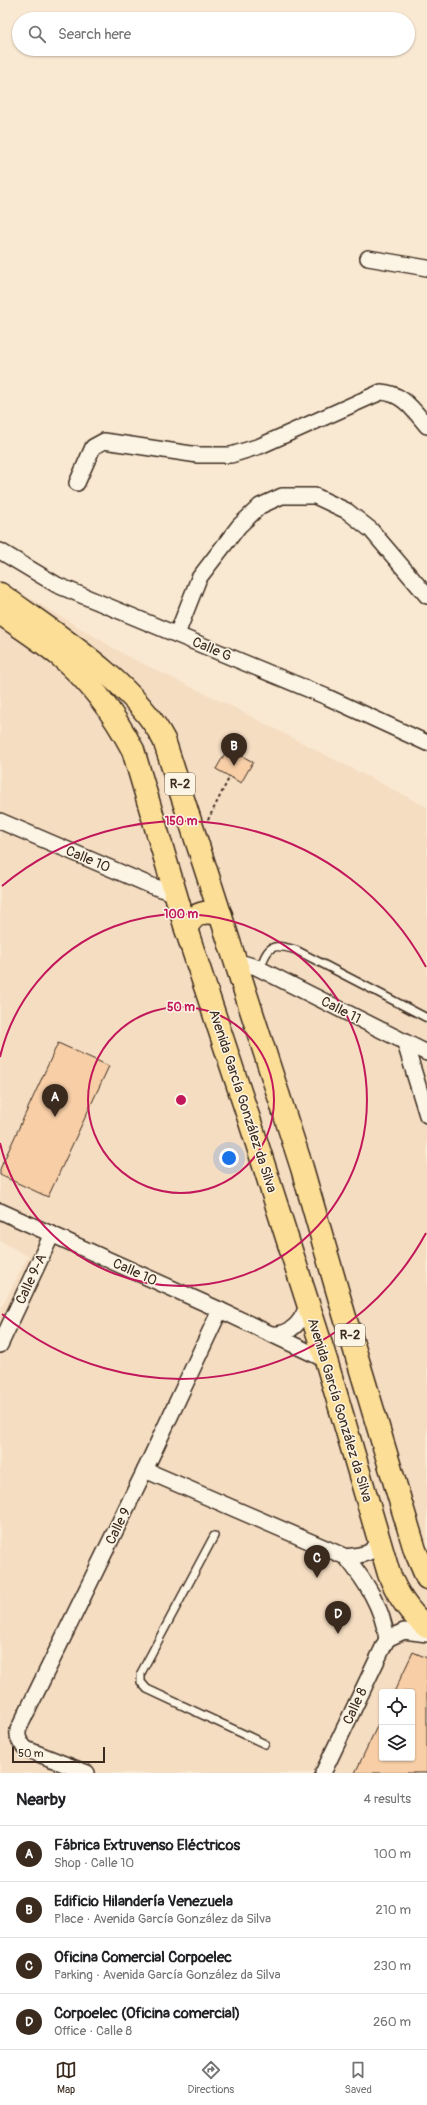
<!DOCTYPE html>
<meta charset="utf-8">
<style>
body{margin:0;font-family:Pangolin,sans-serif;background:#f2f2f2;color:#202124}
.controls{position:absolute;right:12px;bottom:12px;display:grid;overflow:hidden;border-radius:4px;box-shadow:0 1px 3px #0004}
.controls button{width:36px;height:36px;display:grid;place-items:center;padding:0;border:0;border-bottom:1px solid #e0e0e0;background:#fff;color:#202124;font:20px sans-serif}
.scale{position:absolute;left:12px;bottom:10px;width:93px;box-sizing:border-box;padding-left:4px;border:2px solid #3b2a1e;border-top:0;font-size:11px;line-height:14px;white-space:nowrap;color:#3b2a1e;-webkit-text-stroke:3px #fcf5e5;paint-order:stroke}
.you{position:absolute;left:229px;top:1158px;width:14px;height:14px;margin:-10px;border:3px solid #fff;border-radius:50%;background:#1a73e8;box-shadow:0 0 0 6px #1a73e833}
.badge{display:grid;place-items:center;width:26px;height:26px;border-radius:50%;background:#3b2a1e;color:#fff;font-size:13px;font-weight:700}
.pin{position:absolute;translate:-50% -33px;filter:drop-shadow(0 1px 2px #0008)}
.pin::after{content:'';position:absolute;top:21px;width:14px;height:12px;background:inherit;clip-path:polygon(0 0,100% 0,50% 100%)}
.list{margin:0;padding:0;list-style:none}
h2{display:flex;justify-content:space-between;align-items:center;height:52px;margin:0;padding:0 16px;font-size:17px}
h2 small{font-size:13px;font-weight:400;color:#757577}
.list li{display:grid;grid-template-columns:26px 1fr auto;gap:12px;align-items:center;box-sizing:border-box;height:56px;padding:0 16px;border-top:1px solid #e0e0e0}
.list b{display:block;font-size:15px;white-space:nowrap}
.list p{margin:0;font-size:13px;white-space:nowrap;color:#757577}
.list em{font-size:13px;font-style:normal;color:#757577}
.icon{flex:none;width:22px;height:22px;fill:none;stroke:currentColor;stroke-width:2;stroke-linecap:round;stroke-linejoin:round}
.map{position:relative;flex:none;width:427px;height:1773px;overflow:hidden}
.search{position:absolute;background:#fff;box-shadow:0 1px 3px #0004;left:12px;right:12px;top:12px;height:44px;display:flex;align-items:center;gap:10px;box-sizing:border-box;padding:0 14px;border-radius:22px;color:#757577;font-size:15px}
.sheet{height:276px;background:#fff}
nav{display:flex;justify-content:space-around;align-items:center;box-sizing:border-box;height:56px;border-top:1px solid #e0e0e0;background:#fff;font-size:11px;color:#757577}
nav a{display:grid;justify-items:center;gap:2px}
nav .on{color:#3b2a1e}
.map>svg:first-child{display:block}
.built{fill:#f5ddc2;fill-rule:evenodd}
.building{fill:#f7cea6;stroke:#3b2a1e}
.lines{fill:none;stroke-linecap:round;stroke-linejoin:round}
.lane-casing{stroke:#3b2a1e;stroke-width:10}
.street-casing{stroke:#3b2a1e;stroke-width:18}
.primary-casing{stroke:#3b2a1e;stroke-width:25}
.path{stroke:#3b2a1e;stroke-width:2;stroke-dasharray:3 3;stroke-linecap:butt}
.lane{stroke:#fcf5e5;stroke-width:7}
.street{stroke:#fcf5e5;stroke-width:15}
.primary{stroke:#fcde96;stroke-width:22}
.ring{fill:none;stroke:#c2185b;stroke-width:2}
.labels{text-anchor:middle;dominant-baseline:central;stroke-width:3;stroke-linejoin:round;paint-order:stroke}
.shield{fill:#fcf5e5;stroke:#75675a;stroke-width:1}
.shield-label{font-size:13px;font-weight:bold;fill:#3b2a1e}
.street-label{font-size:14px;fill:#3b2a1e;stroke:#fcf5e5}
.centre{fill:#c2185b;stroke:#fcf5e5;stroke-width:2}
.ring-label{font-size:12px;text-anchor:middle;font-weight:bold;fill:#c2185b;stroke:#fcf5e5;stroke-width:3;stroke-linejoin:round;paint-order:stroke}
</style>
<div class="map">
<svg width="427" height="1773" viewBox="0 0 427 1773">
<rect width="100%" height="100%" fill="#fae9d2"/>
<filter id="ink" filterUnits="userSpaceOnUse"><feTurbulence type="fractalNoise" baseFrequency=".025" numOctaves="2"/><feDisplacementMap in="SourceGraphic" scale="8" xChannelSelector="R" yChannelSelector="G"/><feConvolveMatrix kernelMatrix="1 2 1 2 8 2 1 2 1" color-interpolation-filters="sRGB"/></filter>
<g filter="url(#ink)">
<path class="built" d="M0 580 129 657 229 705 427 807V1773H0V1310L28 1256 0 1241ZM382 1692H412V1758H382Z"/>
<g class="building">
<path d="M228 748 253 762 241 783 216 769Z"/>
<path d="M58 1043 109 1066 48 1197 0 1175V1169Z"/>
<path d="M413 1652 427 1658V1773H355L382 1716V1758H412V1692H394Z"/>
</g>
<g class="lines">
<g class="lane-casing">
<g id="lane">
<path d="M260 969C268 945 272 943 296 950L427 1018"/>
<path d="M214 1536 141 1673V1682L147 1689 265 1744"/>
</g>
</g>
<g class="street-casing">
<g id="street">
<path d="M368 258 427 268"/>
<path d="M77 483 93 447 104 441 198 455H231L260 446 381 392C403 393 414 411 427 426"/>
<path d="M0 551 57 585 327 697 427 743"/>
<path d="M177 634 199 578 239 526 260 506 282 496H315L347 511 371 530 427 596"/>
<path d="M0 821 152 886 177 894"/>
<path d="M236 961 256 967 427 1053"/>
<path d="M405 1043 427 1115"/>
<path d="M0 1211 220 1310 326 1360"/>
<path d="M270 1334C291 1336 303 1321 308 1302"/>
<path d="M0 1345 52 1234"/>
<path d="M145 1470 346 1557"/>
<path d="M377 1533C376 1556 365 1554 346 1557 366 1582 382 1606 387 1639"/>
<path d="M387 1639 404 1631 427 1634"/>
<path d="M87 1773 26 1749C20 1742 17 1739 18 1730L145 1470 220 1310"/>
<path d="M323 1773 387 1639"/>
</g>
</g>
<g class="primary-casing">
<g id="primary">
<path d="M0 594C52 632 134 682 164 740L302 1168 344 1314 415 1550 427 1578"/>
<path d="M0 613C20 627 41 640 60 656 91 682 114 714 133 750L186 929 250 1122 326 1360 389 1574C398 1596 409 1613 427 1627"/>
<path d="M186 929C194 912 205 910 221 915"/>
</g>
</g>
<path class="path" d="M208 820 230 776"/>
<use href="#lane" class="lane"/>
<use href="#street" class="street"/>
<use href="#primary" class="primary"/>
</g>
</g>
<g class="ring">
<circle cx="181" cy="1100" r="93"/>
<path d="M0 1057A186 186 0 1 1 0 1143"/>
<path d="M426 1233A279 279 0 0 1 2 1314M2 886A279 279 0 0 1 426 967"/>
</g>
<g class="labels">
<g class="shield">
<rect x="165" y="773" width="30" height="22" rx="3"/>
<rect x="335" y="1324" width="30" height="22" rx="3"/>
</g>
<g class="shield-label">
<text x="180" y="784">R-2</text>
<text x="350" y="1335">R-2</text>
</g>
<g class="street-label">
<text transform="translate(212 649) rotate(23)">Calle G</text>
<text transform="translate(88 859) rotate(23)">Calle 10</text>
<text transform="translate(341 1010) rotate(27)">Calle 11</text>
<text transform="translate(243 1101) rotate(72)">Avenida García González da Silva</text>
<text transform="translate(135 1272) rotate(24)">Calle 10</text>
<text transform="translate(31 1279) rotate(-65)">Calle 9-A</text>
<text transform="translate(340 1410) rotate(73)">Avenida García González da Silva</text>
<text transform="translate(118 1526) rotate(-64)">Calle 9</text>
<text transform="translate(355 1706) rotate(-65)">Calle 8</text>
</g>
</g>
<circle cx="181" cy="1100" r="6" class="centre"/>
<g class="ring-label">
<text x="181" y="825">150 m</text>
<text x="181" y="918">100 m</text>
<text x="181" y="1011">50 m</text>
</g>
</svg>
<div class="controls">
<button><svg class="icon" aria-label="locate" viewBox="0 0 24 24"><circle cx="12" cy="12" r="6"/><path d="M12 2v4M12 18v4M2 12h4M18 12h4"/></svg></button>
<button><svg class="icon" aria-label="layers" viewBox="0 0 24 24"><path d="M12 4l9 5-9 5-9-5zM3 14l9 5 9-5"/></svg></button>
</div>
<div class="scale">50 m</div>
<div class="you"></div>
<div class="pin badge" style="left:55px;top:1117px">A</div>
<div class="pin badge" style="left:234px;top:766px">B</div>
<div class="pin badge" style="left:317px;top:1578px">C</div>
<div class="pin badge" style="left:338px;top:1634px">D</div>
<div class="search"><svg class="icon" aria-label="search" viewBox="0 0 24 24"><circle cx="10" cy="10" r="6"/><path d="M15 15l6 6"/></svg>Search here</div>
</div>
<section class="sheet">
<h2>Nearby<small>4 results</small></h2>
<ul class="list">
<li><span class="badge">A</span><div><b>Fábrica Extruvenso Eléctricos</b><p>Shop · Calle 10</p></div><em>100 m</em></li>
<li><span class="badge">B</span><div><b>Edificio Hilandería Venezuela</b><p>Place · Avenida García González da Silva</p></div><em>210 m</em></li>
<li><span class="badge">C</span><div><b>Oficina Comercial Corpoelec</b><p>Parking · Avenida García González da Silva</p></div><em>230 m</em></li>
<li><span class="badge">D</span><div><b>Corpoelec (Oficina comercial)</b><p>Office · Calle 8</p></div><em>260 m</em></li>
</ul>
</section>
<nav>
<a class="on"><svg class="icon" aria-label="map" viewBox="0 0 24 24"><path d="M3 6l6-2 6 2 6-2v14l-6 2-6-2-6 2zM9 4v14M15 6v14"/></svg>Map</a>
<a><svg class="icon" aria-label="directions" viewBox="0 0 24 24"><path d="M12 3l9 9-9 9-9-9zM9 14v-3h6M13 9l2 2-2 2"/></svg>Directions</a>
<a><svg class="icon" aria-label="saved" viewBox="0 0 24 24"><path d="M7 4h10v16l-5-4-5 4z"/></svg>Saved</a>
</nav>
